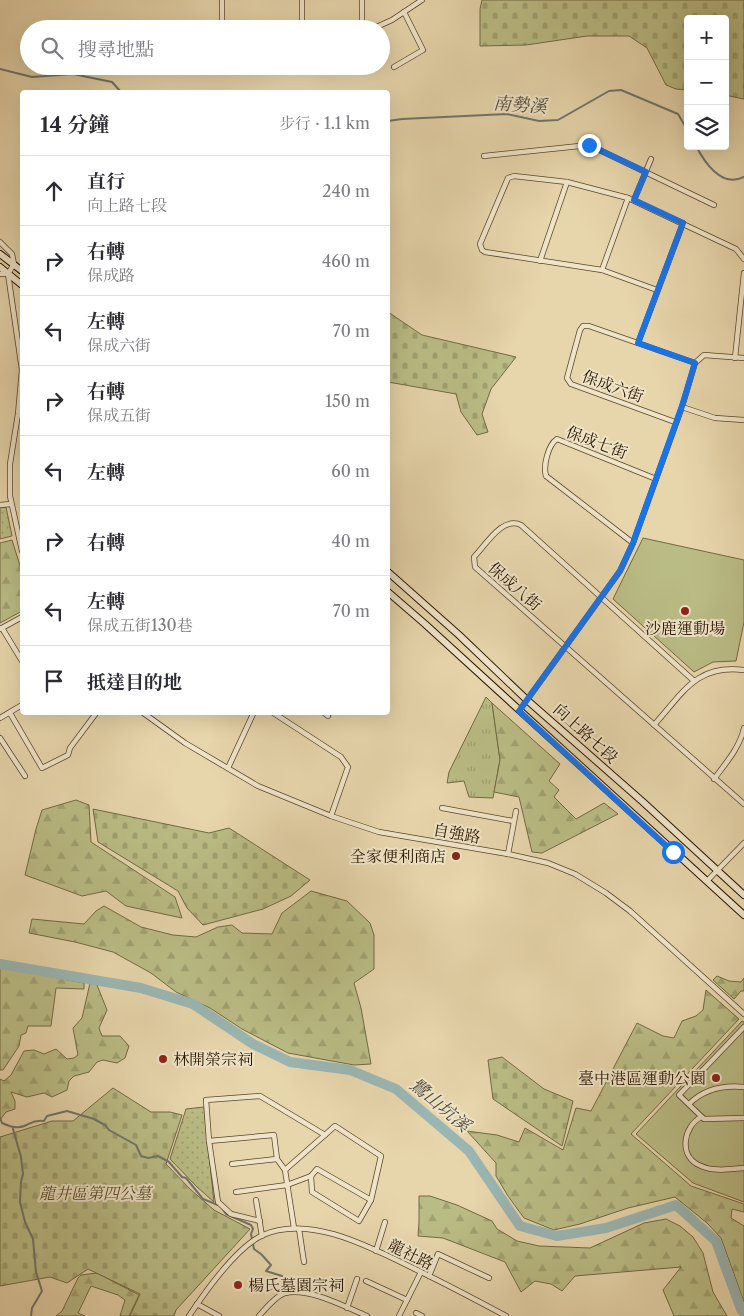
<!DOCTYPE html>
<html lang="zh-TW">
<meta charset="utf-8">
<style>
body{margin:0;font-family:"Libre Caslon Text","Noto Serif TC",serif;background:#f7f7f7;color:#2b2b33}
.controls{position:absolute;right:15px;top:15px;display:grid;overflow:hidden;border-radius:5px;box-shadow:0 5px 20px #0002}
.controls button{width:45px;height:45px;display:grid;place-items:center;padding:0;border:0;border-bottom:1px solid #e1e1e2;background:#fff;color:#2b2b33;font:25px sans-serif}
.stop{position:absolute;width:15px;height:15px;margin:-11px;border:4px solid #1a73e8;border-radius:50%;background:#fff}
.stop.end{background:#1a73e8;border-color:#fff;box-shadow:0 1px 5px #0008}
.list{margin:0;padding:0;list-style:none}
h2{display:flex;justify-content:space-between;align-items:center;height:65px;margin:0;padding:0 20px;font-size:21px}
h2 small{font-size:16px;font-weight:400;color:#7c7c81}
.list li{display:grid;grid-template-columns:32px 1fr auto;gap:15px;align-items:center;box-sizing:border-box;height:70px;padding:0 20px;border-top:1px solid #e1e1e2}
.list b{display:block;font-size:19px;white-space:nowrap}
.list p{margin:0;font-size:16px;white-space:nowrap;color:#7c7c81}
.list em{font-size:16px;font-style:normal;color:#7c7c81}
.icon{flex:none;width:28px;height:28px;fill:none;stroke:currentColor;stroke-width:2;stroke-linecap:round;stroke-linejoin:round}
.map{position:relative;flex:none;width:744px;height:1316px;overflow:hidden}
.search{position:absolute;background:#fff;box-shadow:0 5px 20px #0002;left:20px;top:20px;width:370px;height:55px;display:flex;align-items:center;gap:12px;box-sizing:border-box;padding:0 18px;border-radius:28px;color:#7c7c81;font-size:19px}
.panel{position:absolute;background:#fff;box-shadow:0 5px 20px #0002;left:20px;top:90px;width:370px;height:625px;border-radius:5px}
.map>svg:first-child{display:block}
.grass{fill:url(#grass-tufts);stroke:#726943}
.forest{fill:url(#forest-firs);stroke:#726943}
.cemetery{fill:url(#cemetery-stones);stroke:#726943}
.park{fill:url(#park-dots);stroke:#726943}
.pitch{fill:#babc85;stroke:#726943}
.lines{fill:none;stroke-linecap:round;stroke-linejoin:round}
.stream{stroke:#6e766c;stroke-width:2}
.river{stroke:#9ab6b3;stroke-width:10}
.street-casing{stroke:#5a462c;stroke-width:6}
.secondary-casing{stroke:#2b1601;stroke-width:8}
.street{stroke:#efe4c8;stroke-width:4.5}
.secondary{stroke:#efe4c8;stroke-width:6}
.route{stroke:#1a73e8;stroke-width:6}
.poi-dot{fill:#8f2418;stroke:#efe4c8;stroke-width:2}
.labels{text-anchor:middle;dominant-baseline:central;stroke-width:4;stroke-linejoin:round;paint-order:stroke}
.street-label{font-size:16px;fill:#2b1601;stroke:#efe4c8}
.poi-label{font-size:16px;fill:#2b1601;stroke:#efe4c8;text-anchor:end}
.park-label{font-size:16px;font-style:italic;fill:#564829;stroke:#efe4c8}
.water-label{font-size:18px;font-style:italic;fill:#524e3f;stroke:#efe4c8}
</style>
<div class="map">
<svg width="744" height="1316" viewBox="0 0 744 1316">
<defs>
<pattern id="grass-tufts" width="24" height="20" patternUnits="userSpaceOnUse" patternTransform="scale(1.25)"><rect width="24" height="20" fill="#babc85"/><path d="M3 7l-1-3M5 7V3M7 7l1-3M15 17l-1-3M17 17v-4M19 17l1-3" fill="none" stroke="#a0a171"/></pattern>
<pattern id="forest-firs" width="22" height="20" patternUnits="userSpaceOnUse" patternTransform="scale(1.25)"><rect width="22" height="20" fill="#babc85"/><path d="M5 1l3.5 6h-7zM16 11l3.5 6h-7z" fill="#a0a171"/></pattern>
<pattern id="cemetery-stones" width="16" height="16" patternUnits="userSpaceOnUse" patternTransform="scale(1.25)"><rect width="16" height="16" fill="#babc85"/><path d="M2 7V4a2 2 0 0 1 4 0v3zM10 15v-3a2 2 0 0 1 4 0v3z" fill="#a0a171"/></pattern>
<pattern id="park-dots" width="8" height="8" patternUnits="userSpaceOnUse" patternTransform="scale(1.25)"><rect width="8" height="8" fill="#babc85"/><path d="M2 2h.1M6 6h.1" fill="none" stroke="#a0a171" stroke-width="1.8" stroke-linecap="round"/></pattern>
</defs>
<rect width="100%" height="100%" fill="#e7d5ab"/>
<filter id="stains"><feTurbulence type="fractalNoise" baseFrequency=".004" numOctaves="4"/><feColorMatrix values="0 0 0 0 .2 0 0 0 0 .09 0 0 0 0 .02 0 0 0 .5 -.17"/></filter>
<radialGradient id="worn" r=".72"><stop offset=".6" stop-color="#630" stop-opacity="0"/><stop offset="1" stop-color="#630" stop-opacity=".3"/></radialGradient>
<path class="grass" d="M486 697 492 703 500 760 493 798 469 797 464 781 447 783 449 772Z"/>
<g class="forest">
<path d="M12 540 22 572V611L0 623V543Z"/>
<path d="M492 703 560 764 549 781 559 790 554 797 576 819 604 803 618 814 542 853 532 852 519 797 494 792 500 760Z"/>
<path d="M76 800 89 805 91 842 175 897 182 918 126 906 106 891 82 896 25 875 36 829 42 810Z"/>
<path d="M311 891 347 901 370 923 374 935V969L354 983 361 1008 371 1064 354 1065 288 1053 242 1029 210 1008 176 992 151 973 113 952 75 942 29 933 32 919 84 924 96 911 104 906 141 927 173 935 196 937 218 927 232 925 242 933 272 934 282 913Z"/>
<path d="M0 967 84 983V989L56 988 51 1026H28L26 1033 21 1035 19 1046 3 1070H0Z"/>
<path d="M717 976 729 981 741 982 744 978V991H741L734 999 713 980Z"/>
<path d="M90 983 97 985 107 1010 99 1028 102 1036H120L129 1046 125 1058 117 1063 103 1060 97 1062 89 1072 74 1076 69 1081 67 1090 52 1097 44 1093 27 1097 11 1092 15 1101V1109L6 1112 0 1120V1079L4 1081 11 1075 24 1051 34 1050 44 1054 56 1049 67 1059 74 1058 78 1055 73 1028 82 1018Z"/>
<path d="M706 990 739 1019 631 1134 691 1186 744 1204V1212L732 1209 731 1218 744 1226V1302L721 1238 707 1223 675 1197 628 1208 580 1224 554 1230 524 1218 508 1196 496 1176V1163L467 1131 497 1135 519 1142 525 1128 563 1150 576 1108 591 1111 637 1023 663 1036 674 1038 682 1021 696 1016 703 1010Z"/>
<path d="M419 1196H430L457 1205 492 1221 497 1229 517 1241 539 1246 590 1248 644 1223 666 1219 680 1226 693 1237 703 1253 713 1292 727 1316H674L663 1290 681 1267 575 1276 562 1291 551 1284 535 1281 521 1292 505 1262 443 1238 418 1236 419 1222Z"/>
<path d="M97 1273 139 1295 129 1316H120L125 1300 118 1295 91 1286 78 1313 85 1316H56L62 1311 78 1278 81 1275Z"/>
</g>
<g class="cemetery">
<path d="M482 0H744V99L725 95V19H688V90L676 89 666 85 647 48 629 36H587L526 45 480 46V9Z"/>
<path d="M388 312 422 335 516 357 491 389 482 414 488 432 477 435 461 412 456 394 388 382Z"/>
<path d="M93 809 209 833 229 828 310 880 291 896 263 909 203 925 187 908 178 891 98 842Z"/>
<path d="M502 1057 544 1089 573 1101 562 1146 493 1099 488 1060Z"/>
<path d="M113 1088 151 1112H170L182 1115 166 1164 190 1189 214 1210 250 1229 176 1310 174 1316H130L140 1294 88 1269 67 1283 50 1277 0 1286V1137L52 1121H73Z"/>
</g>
<g class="park">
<path d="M0 507H6L12 536 0 539Z"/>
<path d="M204 1107 214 1202 197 1187 170 1159 186 1109Z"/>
</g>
<g class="pitch">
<path d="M643 538 744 560V622L736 661 713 662 694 672 613 599Z"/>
<path d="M742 1021 744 1022V1202L693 1183 636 1134Z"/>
</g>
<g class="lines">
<g class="stream">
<path d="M0 69 32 77 73 74 112 82 121 92"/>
<path d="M388 121 402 119 507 114 539 121 558 120 609 91 621 90 678 114 688 131"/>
<path d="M696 146C705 163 722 188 744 177"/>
<path d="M0 1118 2 1123C27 1135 26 1118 44 1121L47 1116 67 1111 94 1119 105 1125 109 1130 136 1145 141 1156 148 1158 158 1156 169 1162 182 1177 186 1178 203 1199 218 1205"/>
<path d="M13 1129 21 1157 23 1174 21 1182 20 1202 25 1222 33 1239 36 1272 42 1291 32 1308 31 1316"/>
<path d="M222 1208 226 1214 251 1225 253 1229 251 1234 254 1249 261 1254 271 1265 266 1271 282 1276 286 1279 288 1287"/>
</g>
<path class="river" d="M0 964 141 988 193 1004 253 1044 290 1062 350 1070 396 1089 469 1151 520 1226 557 1236 606 1228 676 1205 716 1241 741 1309 744 1313"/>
<g class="street-casing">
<g id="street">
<path d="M362 0V29"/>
<path d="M222 29V0"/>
<path d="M302 29V0"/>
<path d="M372 29 392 20 422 0"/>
<path d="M394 67 423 50 404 12"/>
<path d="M484 156 589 145 714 205"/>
<path d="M634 200 651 159"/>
<path d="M0 242 12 254 14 264 8 274 22 370 18 414 10 464V496L22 551"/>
<path d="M540 261 567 182"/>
<path d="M602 270 628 198"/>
<path d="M0 274H8"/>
<path d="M657 290 602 270 485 252 482 250 480 244 508 178 514 176 567 182 628 198 736 249 744 259"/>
<path d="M638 343 683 223"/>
<path d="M735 358 744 273"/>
<path d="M682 407 715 418 744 420"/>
<path d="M675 422 571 384 567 378 580 330 583 326H589L695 363"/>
<path d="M0 505 11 504"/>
<path d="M633 543 546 476C543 466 548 445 557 439L656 479"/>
<path d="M2 628 22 661"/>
<path d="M0 629 22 617"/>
<path d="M693 680 521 525C502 516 486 545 474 557L475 567 744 804"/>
<path d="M519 711 620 571 633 543 656 479 682 407 695 363 704 355 744 358"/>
<path d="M142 712 185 743 258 786 331 816 379 832 508 854 548 863 575 874 606 893 630 911 744 1014"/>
<path d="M272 712 341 757 348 767 331 816"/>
<path d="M323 712 328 716"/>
<path d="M10 713 42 768 68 755 70 748 97 712"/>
<path d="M0 718 22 705"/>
<path d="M654 725C683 693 696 664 744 670"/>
<path d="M0 738 25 776"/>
<path d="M228 768 254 712"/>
<path d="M714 779C726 763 740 747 744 728"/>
<path d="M442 808 513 821"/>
<path d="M508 854 516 811"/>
<path d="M707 881 744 843"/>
<path d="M744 1027 679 1095 704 1119 744 1118"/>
<path d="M689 1104C704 1089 723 1085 744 1087"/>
<path d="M701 1117C683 1127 678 1157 701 1166 714 1172 731 1169 744 1168"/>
<path d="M209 1141 274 1135 277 1159 285 1170 294 1228"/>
<path d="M232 1164 277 1159"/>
<path d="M285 1170 335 1126 381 1156 371 1200 359 1221 312 1192 311 1176"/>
<path d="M311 1176 317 1169 371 1200"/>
<path d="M236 1192 287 1185 311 1176"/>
<path d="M256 1200 262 1236"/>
<path d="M260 1221 231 1214 218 1202 209 1141 206 1100 260 1096 325 1135"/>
<path d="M299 1229 304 1262"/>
<path d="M376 1251 385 1222"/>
<path d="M429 1276 438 1254 489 1278"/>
<path d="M366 1281 407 1300"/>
<path d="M197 1304 219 1316"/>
<path d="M347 1308 357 1279"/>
<path d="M416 1313 422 1316"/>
<path d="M189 1316C205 1292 237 1247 263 1235 312 1213 377 1251 421 1272 450 1286 478 1301 506 1316"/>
<path d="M259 1316C265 1309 277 1295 285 1293 309 1287 345 1307 367 1316"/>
<path d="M399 1316 421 1272"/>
</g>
</g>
<g class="secondary-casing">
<g id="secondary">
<path d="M0 254 22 271"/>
<path d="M0 267 22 285"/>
<path d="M388 572 459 635 527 700 643 802 744 895"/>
<path d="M388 592 425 624 744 915"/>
</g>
</g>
<use href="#street" class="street"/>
<use href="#secondary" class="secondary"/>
</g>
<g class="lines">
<path class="route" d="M589 145 646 172 634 200 683 223 638 343 695 363 682 406 656 479 633 543 620 571 519 711 673 852"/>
</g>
<g class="poi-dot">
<circle cx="685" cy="611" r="5"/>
<circle cx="456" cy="856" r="5"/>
<circle cx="163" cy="1059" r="5"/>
<circle cx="716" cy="1078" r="5"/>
<circle cx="238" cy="1285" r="5"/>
</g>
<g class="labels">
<g class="street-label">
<text transform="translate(613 386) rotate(20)">保成六街</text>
<text transform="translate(597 442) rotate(21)">保成七街</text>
<text transform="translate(515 586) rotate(41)">保成八街</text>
<text transform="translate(586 733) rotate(42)">向上路七段</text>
<text transform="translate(457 833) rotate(10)">自強路</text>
<text transform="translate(411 1254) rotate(26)">龍社路</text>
</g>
<g class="poi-label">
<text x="685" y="628" text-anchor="middle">沙鹿運動場</text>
<text x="446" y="856">全家便利商店</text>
<text x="173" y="1059" text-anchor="start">林開榮宗祠</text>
<text x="706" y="1078">臺中港區運動公園</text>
<text x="248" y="1285" text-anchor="start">楊氏墓園宗祠</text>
</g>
<g class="park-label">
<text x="95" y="1193">龍井區第四公墓</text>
</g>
<g class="water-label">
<text transform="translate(520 105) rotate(4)">南勢溪</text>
<text transform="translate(440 1105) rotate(40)">鷺山坑溪</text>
</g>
</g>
<rect width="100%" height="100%" filter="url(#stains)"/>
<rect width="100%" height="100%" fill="url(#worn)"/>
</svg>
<div class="controls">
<button>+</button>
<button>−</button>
<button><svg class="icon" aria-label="layers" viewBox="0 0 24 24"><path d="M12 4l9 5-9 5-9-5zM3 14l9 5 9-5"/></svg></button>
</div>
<div class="stop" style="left:673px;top:852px"></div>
<div class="stop end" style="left:589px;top:145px"></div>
<div class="search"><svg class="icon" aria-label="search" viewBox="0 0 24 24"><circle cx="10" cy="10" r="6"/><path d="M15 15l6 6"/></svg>搜尋地點</div>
<section class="panel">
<h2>14 分鐘<small>步行 · 1.1 km</small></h2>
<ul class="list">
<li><svg class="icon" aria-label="ahead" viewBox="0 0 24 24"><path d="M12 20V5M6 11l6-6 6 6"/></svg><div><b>直行</b><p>向上路七段</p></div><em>240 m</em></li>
<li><svg class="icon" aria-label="right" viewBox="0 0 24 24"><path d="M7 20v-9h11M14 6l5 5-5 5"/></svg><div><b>右轉</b><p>保成路</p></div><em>460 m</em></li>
<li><svg class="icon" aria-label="left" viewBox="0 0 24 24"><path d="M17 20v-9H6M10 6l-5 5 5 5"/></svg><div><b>左轉</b><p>保成六街</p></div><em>70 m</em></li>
<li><svg class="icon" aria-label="right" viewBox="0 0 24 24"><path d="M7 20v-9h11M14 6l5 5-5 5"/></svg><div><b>右轉</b><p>保成五街</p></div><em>150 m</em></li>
<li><svg class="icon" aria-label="left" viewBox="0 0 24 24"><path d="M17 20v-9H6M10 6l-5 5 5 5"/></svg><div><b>左轉</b></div><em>60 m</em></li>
<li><svg class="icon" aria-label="right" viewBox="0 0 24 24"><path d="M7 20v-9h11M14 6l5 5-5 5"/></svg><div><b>右轉</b></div><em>40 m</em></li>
<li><svg class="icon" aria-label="left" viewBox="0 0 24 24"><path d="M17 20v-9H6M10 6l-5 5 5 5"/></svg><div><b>左轉</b><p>保成五街130巷</p></div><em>70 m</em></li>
<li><svg class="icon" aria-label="arrive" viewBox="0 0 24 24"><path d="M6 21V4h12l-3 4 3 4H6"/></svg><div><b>抵達目的地</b></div></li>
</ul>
</section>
</div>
